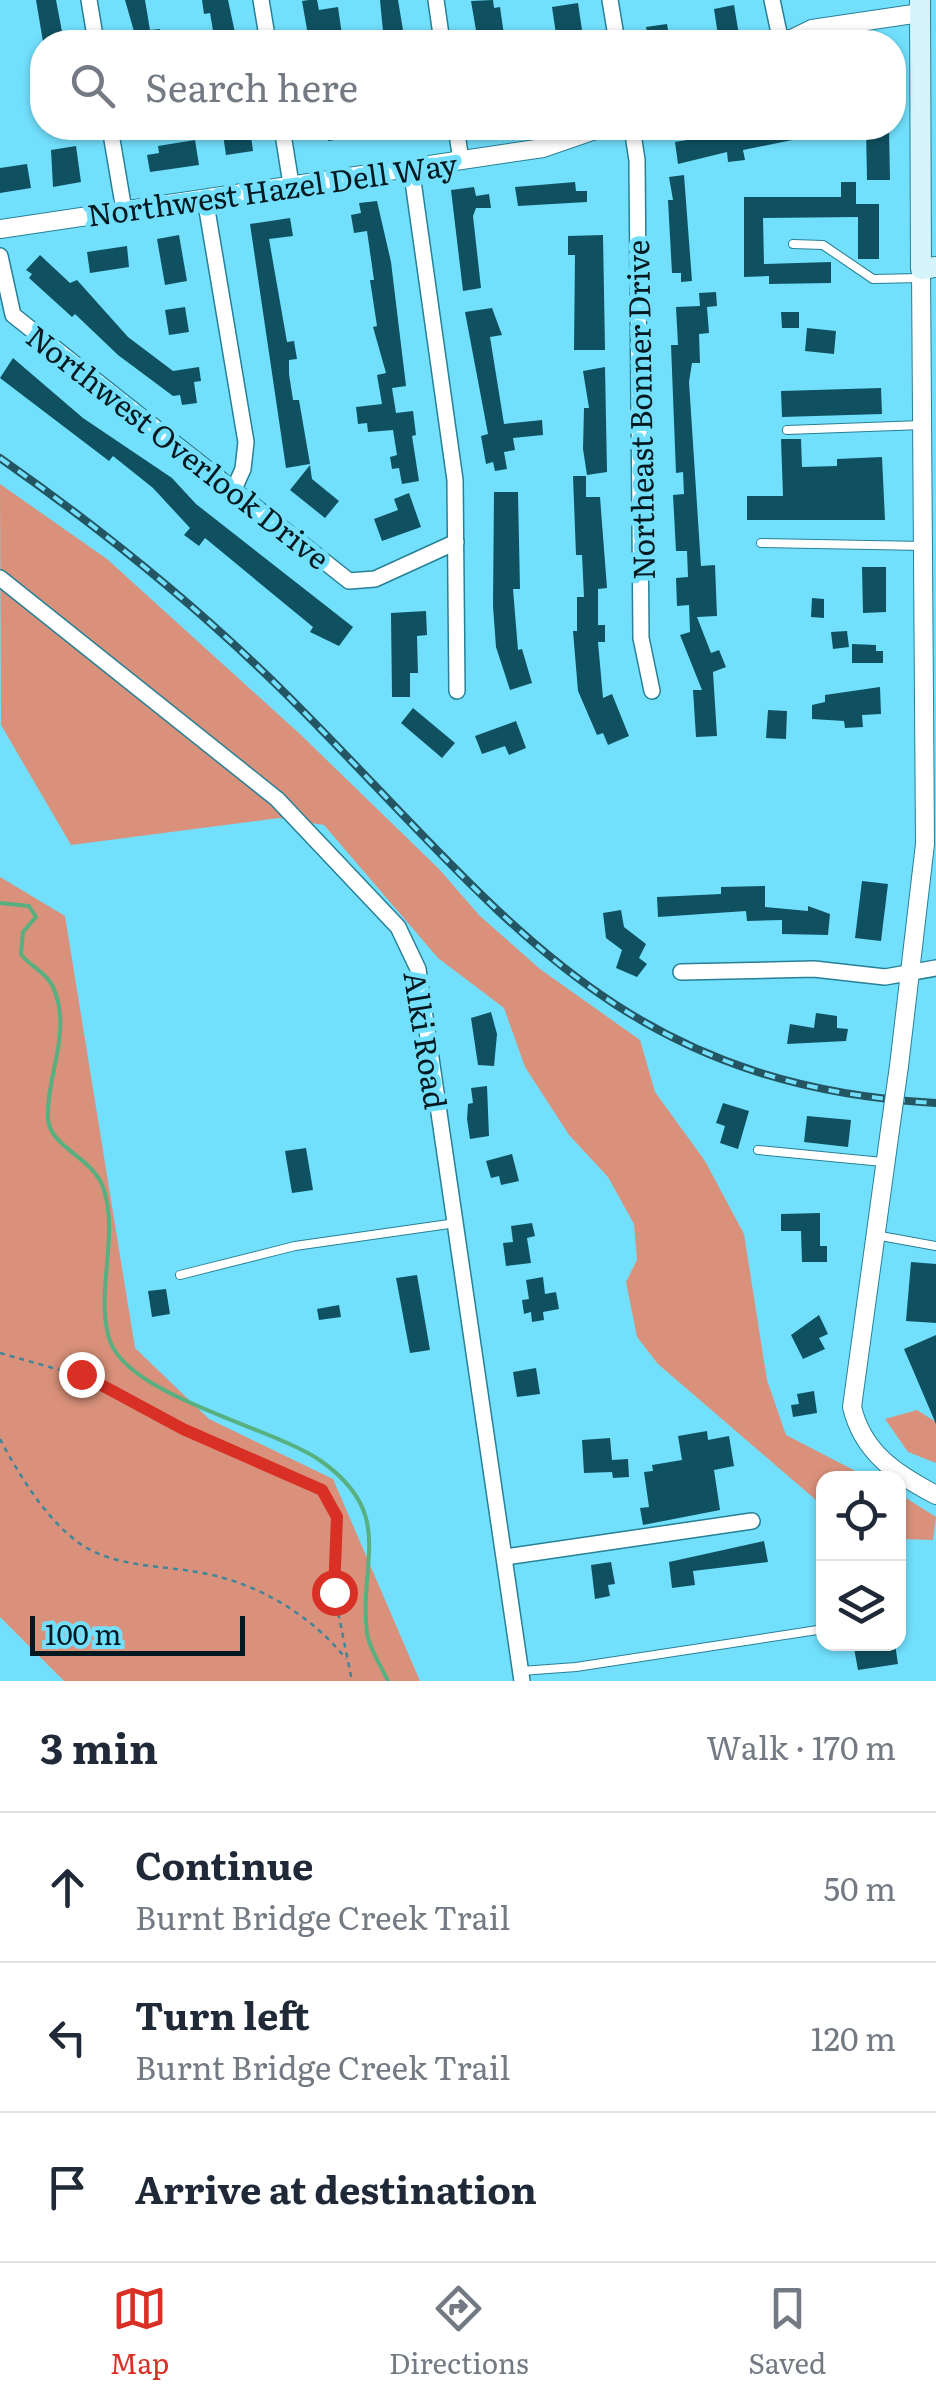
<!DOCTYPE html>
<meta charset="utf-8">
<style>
body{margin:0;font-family:Literata,serif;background:#f2f2f3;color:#1f2937}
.controls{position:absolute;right:30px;bottom:30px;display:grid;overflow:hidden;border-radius:20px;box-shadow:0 2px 8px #0004}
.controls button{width:90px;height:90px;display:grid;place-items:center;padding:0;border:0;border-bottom:2px solid #e0e1e3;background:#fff;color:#1f2937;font:50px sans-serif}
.scale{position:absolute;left:30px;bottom:25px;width:215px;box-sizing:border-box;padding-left:10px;border:5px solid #02191f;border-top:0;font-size:28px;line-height:35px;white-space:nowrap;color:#02191f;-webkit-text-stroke:8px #72e0fd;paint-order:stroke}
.stop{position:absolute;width:30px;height:30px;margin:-22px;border:8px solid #d93025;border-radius:50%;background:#fff}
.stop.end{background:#d93025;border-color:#fff;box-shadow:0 2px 10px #0008}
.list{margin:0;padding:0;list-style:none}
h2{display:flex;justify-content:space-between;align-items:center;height:130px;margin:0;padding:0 40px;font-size:42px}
h2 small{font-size:32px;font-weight:400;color:#747a83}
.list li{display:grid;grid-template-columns:65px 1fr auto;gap:30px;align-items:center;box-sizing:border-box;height:150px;padding:0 40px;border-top:2px solid #e0e1e3}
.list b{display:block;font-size:38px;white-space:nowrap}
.list p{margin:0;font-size:32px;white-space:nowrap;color:#747a83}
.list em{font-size:32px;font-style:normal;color:#747a83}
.icon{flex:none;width:55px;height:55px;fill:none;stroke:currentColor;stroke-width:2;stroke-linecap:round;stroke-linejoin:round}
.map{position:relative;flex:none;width:936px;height:1681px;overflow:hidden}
.search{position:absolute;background:#fff;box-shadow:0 2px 8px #0004;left:30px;right:30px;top:30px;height:110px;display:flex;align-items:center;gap:25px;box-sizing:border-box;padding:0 35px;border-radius:40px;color:#747a83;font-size:38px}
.sheet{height:580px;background:#fff}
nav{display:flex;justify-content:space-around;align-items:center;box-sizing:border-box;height:140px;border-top:2px solid #e0e1e3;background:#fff;font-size:28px;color:#747a83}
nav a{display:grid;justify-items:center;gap:5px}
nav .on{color:#d93025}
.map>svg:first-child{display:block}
.green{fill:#d9917b}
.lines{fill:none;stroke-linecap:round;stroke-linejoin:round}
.stream{stroke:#58af7f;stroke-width:4}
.building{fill:#0f5161}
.service-casing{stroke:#278095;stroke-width:10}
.minor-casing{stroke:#278095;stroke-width:18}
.tertiary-casing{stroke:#278095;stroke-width:20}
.secondary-casing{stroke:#278095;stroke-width:22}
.path{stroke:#408699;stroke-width:2.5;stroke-dasharray:5 5;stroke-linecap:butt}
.service{stroke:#fff;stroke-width:8}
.minor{stroke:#fff;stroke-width:15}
.tertiary{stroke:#fff;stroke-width:18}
.secondary{stroke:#d5f4fc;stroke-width:20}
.rail-casing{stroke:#245562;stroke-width:8}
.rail{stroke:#72e0fd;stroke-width:4;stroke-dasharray:11;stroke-linecap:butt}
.tertiary-bridge-casing{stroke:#278095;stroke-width:20;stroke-linecap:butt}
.tertiary-bridge{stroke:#fff;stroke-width:18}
.route{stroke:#d93025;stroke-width:12}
.labels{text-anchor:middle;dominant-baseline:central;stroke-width:10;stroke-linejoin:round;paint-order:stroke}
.street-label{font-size:30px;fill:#02191f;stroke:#72e0fd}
</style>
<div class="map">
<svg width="936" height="1681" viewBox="0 0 936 1681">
<rect width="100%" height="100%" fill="#72e0fd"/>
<g class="green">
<path d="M0 484 107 559 301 735 439 869 479 915 540 969 640 1040 655 1092 705 1161 744 1234 767 1380 786 1435 869 1478H824L823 1506 658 1364 637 1337 626 1282 637 1260 634 1224 608 1177 569 1135 525 1067 504 1008 438 958 324 825 279 818 71 845 1 725Z"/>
<path d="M0 877 65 916 135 1348 209 1419 333 1479 420 1681H64L0 1617Z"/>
<path d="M917 1410 936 1422V1463L908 1452 885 1419Z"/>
<path d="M898 1493 936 1517 933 1540 899 1539Z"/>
</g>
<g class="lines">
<path class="stream" d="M0 903 29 906 36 917 23 932 21 954C29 966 44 970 52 985 74 1029 46 1074 48 1119 50 1147 92 1157 103 1187 120 1236 95 1290 109 1338 125 1396 273 1427 321 1461 397 1515 358 1562 367 1633 369 1648 381 1666 388 1681"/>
</g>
<g class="building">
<path d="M36 0H56L64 42H43Z"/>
<path d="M125 0H145L150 30 160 29 162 42H137Z"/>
<path d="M202 0H228L237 42H215L210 13 204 14Z"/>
<path d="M309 0H317L319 10 338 7 342 35 309 41 302 1Z"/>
<path d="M380 0H398L405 42H384Z"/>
<path d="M493 0 494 8 500 7 505 42H478L471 1Z"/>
<path d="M578 3 582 30 556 34 552 7Z"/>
<path d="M734 5 740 41 719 42 714 9Z"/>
<path d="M667 24 670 42H649L646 27Z"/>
<path d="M222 128H250L253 151 226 155Z"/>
<path d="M326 128H373V134L328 141Z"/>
<path d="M759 128H795L797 139 743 150 745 160 728 162 727 152 678 164 675 142Z"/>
<path d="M866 128H889L890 180H867Z"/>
<path d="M195 140 199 165 150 172 147 155 159 153 158 146Z"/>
<path d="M76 146 81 182 53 187 51 150Z"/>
<path d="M27 164 31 188 0 193V168Z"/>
<path d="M684 175 692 281 681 282V273H672L668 200H673L669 177Z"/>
<path d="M575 182 576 191H587V202L518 206 515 187Z"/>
<path d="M841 182H856V204H879V259H858V217L763 218 764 264 831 262V283L769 284V276L744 277V197H841Z"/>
<path d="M474 187 476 196 489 194 491 208H476L473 216 481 288 463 291 451 190Z"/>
<path d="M377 201 391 262 406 386 392 388 396 413 413 411 416 435 412 436 419 481 402 484 399 468 392 469 390 457 397 455 393 430 368 432 367 423 358 424 356 407 382 404 377 375 386 373 373 327 377 326 370 280H374L367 231 354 233 351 215 361 213 359 203Z"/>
<path d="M290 218 293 236 269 239 287 342 294 341 297 359 289 360V374L293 400H299L310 464 286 468 250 224Z"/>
<path d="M179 235 187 281 165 285 157 239Z"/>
<path d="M603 235 605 350H574L575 255H568V236Z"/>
<path d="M127 246 129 267 90 273 87 252Z"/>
<path d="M40 255 70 283 77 280 128 337 173 371 199 367 201 381 194 382 197 403 182 405 180 395 173 396 118 355 75 314 72 317 29 278 32 274 26 270Z"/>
<path d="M716 292 717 306 707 307 709 333 699 334 700 363H692L689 382 701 566 715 565 717 616 697 617 711 653 719 650 726 667 713 672 717 736 696 737 693 690H702L680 635 690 632 689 605 677 606 676 578 688 577 687 551H676L673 495 684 494 683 472 676 473 671 345H678L676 307 700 306 699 293Z"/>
<path d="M185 307 189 332 169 335 165 310Z"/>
<path d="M492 308 502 335 490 337 504 424 542 420 543 435 513 438 515 450 504 452 507 469 495 471 493 462 486 464 481 436 488 434 465 312Z"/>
<path d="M781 312H799V328H782Z"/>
<path d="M807 328 836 331 834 354 805 351Z"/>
<path d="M13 358 83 418 172 478 196 504 353 627 339 646 310 632 313 627 205 538 199 546 184 535 190 528 153 488 113 456 109 461 0 378Z"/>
<path d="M605 367 607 472 587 475 583 449 584 408H589L583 371Z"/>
<path d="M881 388 882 414 782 417 781 391Z"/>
<path d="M781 439H801L802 467 837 466V459L882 457 885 520H747V496H783Z"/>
<path d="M310 465 312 479 339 501 325 518 290 490Z"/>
<path d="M573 476H586V497H600L607 588 598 589V625H605V642H598L603 698 612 694 629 736 608 745 603 733 597 735 578 691 573 631H577V597H584L582 555H576Z"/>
<path d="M494 492H518L520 589H513L518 650 522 649 532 683 510 690 496 647 493 606Z"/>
<path d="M409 493 421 527 382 541 374 519 398 510 394 499Z"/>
<path d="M862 567H886V612L863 613Z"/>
<path d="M812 598 824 599V618L811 617Z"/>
<path d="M426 611 427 635 417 636 418 673H410V697H392L391 613Z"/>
<path d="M847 631 849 647 833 649 831 632Z"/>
<path d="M852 644 876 645V651H883V663H852Z"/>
<path d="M880 687 881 714 862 715 863 727 845 728 844 721 812 719V705L825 702V695Z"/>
<path d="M413 708 455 743 442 758 401 723Z"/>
<path d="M768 710 787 711 786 739 766 738Z"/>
<path d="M516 721 526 748 509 755 505 746 482 754 475 736Z"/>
<path d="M862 881 888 884 881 941 855 938Z"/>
<path d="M765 886V907L808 911V906L830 914 828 935 782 934V920L747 921 746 911 658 917 657 897 721 894V887Z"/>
<path d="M621 910 624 927 646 944 639 958 647 964 637 977 616 968 622 950 606 938 603 913Z"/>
<path d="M491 1012 497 1034 494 1066 478 1065 471 1018Z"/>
<path d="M816 1013 837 1016V1028L848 1029 846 1041 787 1044 790 1024 814 1028Z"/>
<path d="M487 1086 489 1136 470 1139 467 1119 468 1104 473 1103 471 1088Z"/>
<path d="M723 1103 749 1111 738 1149 720 1143 725 1126 716 1123Z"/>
<path d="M807 1116 851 1120 848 1147 804 1142Z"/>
<path d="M306 1148 313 1190 292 1193 285 1151Z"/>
<path d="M512 1154 519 1181 501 1185 499 1176 491 1178 486 1161Z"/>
<path d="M820 1213V1246H827V1262H802L801 1231H781V1214Z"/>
<path d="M532 1223 535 1236 527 1238 531 1263 506 1266 503 1243 513 1242 511 1226Z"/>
<path d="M911 1262 936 1264V1323L906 1321Z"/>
<path d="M417 1275 430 1350 410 1353 396 1278Z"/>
<path d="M543 1277 545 1294 556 1292 559 1309 543 1312 544 1320 532 1322 531 1312 524 1314 522 1300 529 1299 526 1280Z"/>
<path d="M166 1289 170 1314 152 1317 148 1291Z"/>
<path d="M339 1305 341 1317 319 1320 317 1309Z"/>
<path d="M819 1315 828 1334 819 1338 825 1349 803 1359 791 1335Z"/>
<path d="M936 1335V1424L904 1349Z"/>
<path d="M536 1368 540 1394 517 1397 513 1372Z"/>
<path d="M814 1391 817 1413 793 1417 791 1405 799 1404 797 1394Z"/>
<path d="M707 1431 708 1440 729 1436 734 1466 714 1470 720 1510 643 1525 640 1508 649 1507 644 1472 653 1471 652 1465 682 1460 678 1436Z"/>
<path d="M610 1438 612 1460 628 1459 629 1477 613 1478 612 1472 584 1473 582 1440Z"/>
<path d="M764 1541 768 1562 693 1571 695 1585 672 1588 669 1562Z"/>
<path d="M611 1562 615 1584 608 1585 610 1596 595 1599 591 1565Z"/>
<path d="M895 1644 898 1664 858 1670 854 1648Z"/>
</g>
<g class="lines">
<g class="service-casing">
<g id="service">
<path d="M793 244 823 245 873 279 921 278"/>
<path d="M787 430 922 425"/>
<path d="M761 543 924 546"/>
<path d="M758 1150 883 1162"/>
<path d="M875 1235 936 1246"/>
<path d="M180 1275 295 1246 456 1223"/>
<path d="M521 1671 576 1667 824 1629"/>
</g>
</g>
<g class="minor-casing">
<g id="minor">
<path d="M89 0 96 42"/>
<path d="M261 0 268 42"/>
<path d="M436 0 442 42"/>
<path d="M610 0 617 42"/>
<path d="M772 0 781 42"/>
<path d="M110 128 124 210"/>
<path d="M282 128 291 184"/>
<path d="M456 128 461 160"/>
<path d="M632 128 637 160 641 638 652 691"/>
<path d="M411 167 455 480 457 691"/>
<path d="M205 198 246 442 243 469 234 489"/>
<path d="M0 256 13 315 349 581 375 579 456 542"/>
<path d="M0 578 277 799 398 927 418 969 522 1681"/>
<path d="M681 972 814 969 885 977 936 968"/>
<path d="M505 1557 752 1521"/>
</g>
</g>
<g class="tertiary-casing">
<g id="tertiary">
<path d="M785 42 812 29 920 13"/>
<path d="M0 229 543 148 601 128"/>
<path d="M899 1066 925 844 921 269"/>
<path d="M890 1130 852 1407C863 1453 896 1474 936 1495"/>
</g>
</g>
<g class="secondary-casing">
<path id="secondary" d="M920 0 921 269 936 267"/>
</g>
<g class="path">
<path d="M0 1353 99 1381 183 1429 323 1489 337 1517 334 1592 352 1681"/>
<path d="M0 1439C19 1475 46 1519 79 1543 114 1567 157 1565 197 1572 254 1581 311 1614 346 1659"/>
</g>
<use href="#service" class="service"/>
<use href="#minor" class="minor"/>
<use href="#tertiary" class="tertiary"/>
<use href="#secondary" class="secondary"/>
<g class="rail-casing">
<path id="rail" d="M0 458C103 530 202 610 291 699 500 908 612 1085 936 1103"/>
</g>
<use href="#rail" class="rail"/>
<g class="tertiary-bridge-casing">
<path id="tertiary-bridge" d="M890 1130 899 1066"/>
</g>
<use href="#tertiary-bridge" class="tertiary-bridge"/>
</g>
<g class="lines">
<path class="route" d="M81 1374 183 1429 322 1490 337 1517 334 1592"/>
</g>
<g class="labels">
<g class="street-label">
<text transform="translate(272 188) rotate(-8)">Northwest Hazel Dell Way</text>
<text transform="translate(639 410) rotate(-91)">Northeast Bonner Drive</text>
<text transform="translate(179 446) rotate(38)">Northwest Overlook Drive</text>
<text transform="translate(427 1040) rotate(81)">Alki Road</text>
</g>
</g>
</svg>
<div class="controls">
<button><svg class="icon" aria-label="locate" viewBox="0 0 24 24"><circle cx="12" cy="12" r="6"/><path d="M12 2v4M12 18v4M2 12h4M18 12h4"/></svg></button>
<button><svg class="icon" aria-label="layers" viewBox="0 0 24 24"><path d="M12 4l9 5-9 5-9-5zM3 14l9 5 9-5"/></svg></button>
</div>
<div class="scale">100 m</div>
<div class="stop" style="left:334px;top:1592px"></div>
<div class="stop end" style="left:81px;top:1374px"></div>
<div class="search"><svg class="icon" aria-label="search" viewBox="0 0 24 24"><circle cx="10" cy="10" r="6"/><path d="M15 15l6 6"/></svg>Search here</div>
</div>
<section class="sheet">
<h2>3 min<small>Walk · 170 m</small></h2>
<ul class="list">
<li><svg class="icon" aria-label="ahead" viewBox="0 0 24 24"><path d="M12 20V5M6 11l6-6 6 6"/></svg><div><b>Continue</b><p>Burnt Bridge Creek Trail</p></div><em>50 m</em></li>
<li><svg class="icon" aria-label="left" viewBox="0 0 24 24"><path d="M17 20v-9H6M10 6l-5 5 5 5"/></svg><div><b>Turn left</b><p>Burnt Bridge Creek Trail</p></div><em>120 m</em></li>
<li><svg class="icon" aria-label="arrive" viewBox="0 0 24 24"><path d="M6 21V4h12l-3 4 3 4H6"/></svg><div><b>Arrive at destination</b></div></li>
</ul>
</section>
<nav>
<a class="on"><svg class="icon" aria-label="map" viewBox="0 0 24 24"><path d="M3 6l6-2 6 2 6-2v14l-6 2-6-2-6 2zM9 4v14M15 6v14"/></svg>Map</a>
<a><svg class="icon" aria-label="directions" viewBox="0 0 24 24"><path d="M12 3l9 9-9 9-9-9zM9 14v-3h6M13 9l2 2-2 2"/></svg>Directions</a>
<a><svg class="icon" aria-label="saved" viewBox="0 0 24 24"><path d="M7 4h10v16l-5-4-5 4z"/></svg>Saved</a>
</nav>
